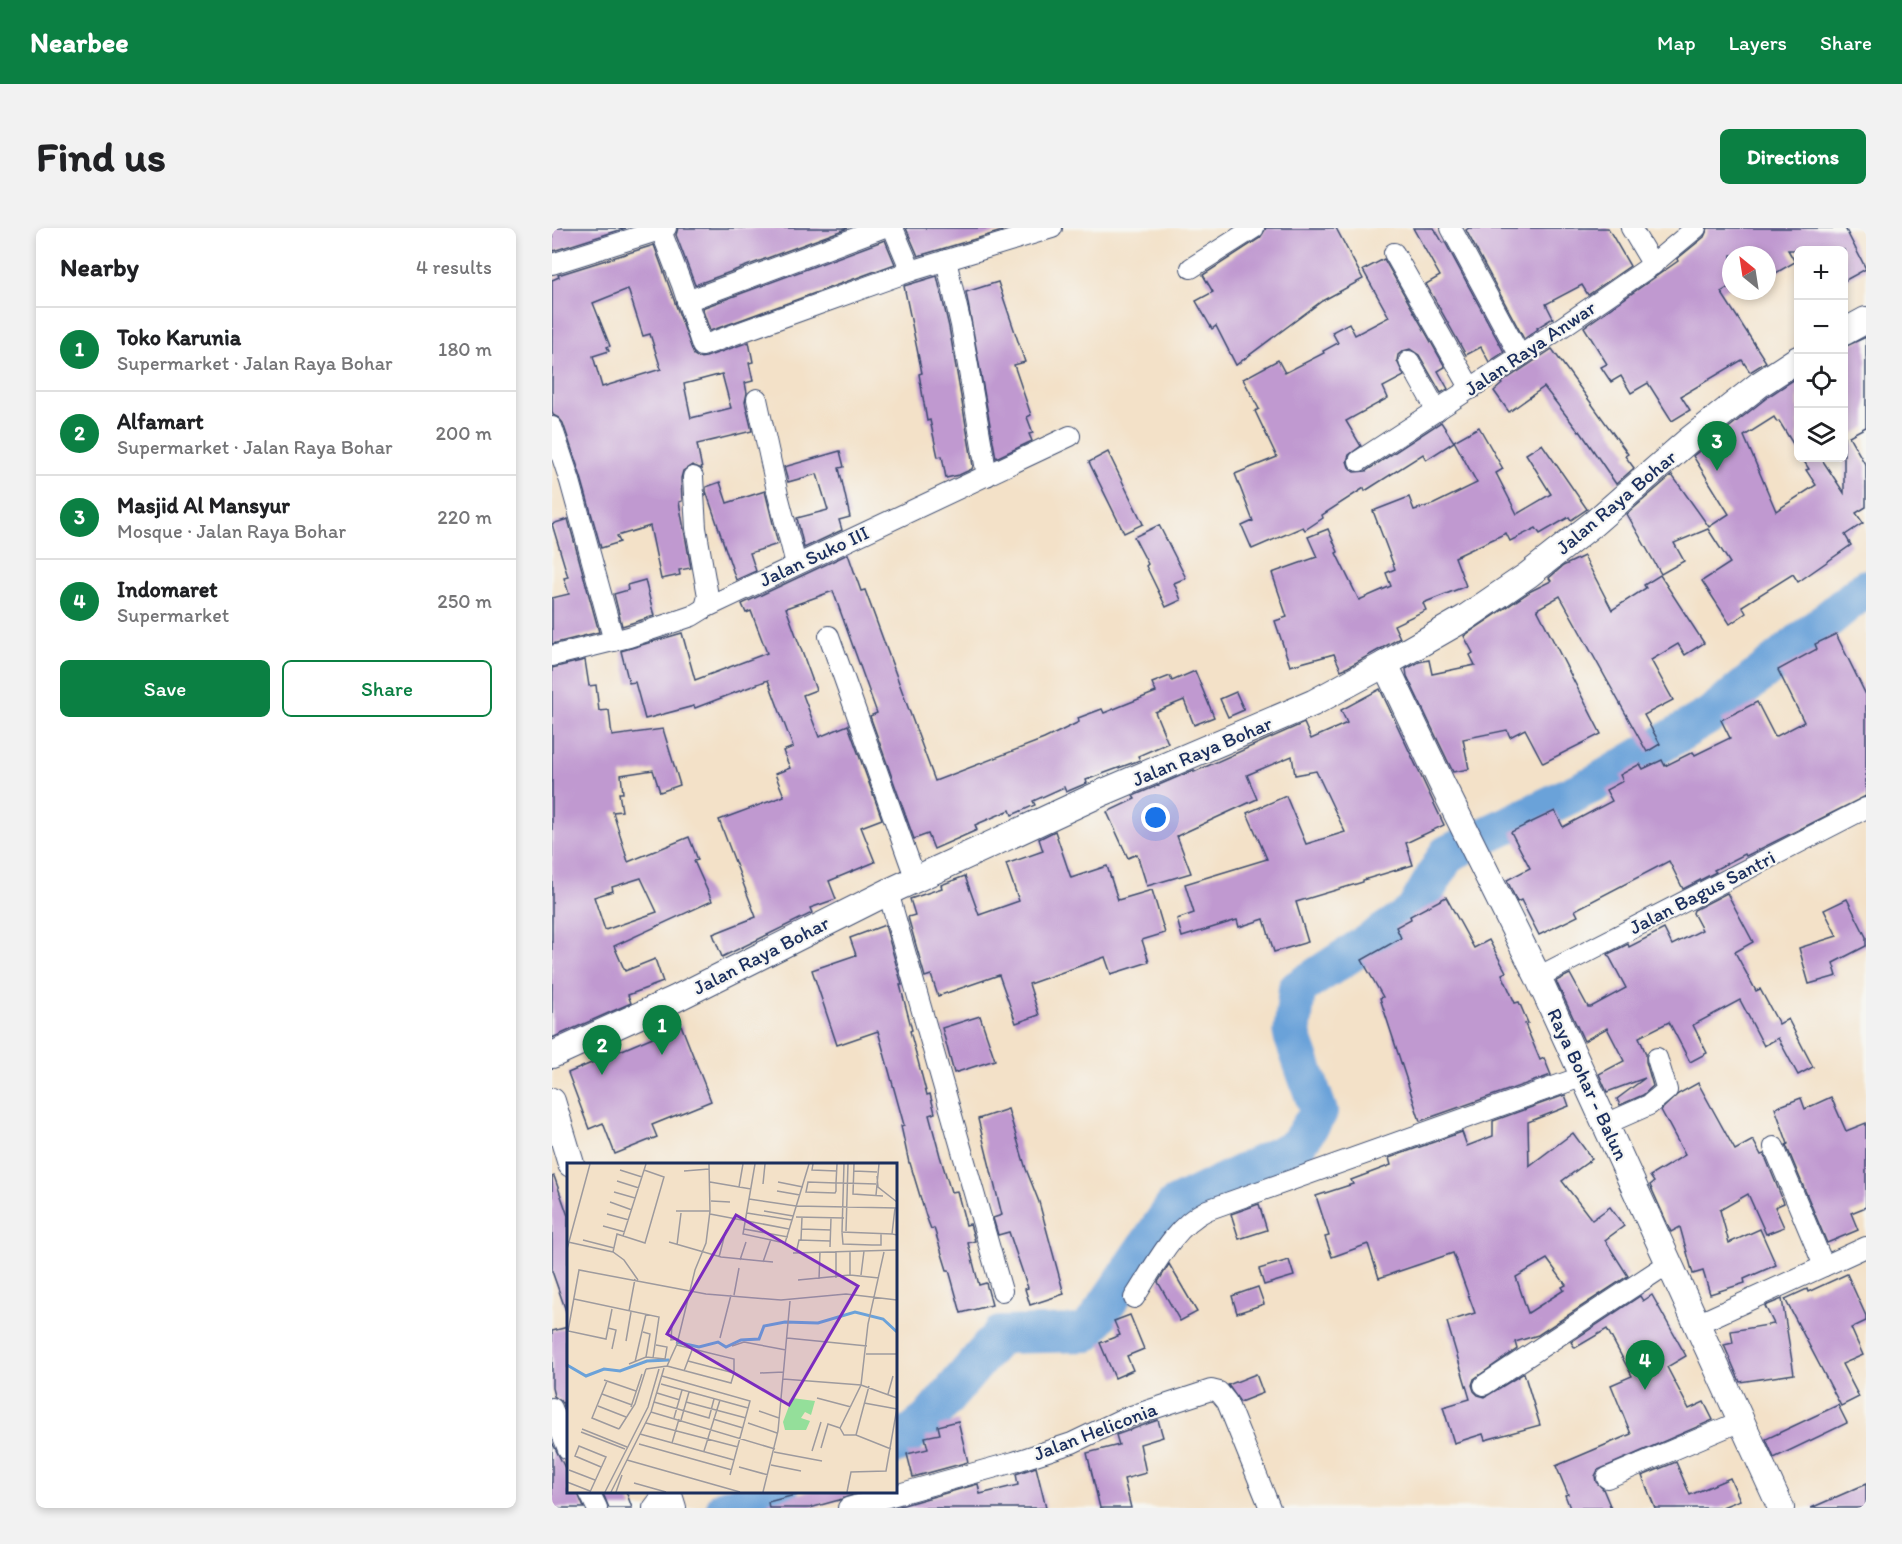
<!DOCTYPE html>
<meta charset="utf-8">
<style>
body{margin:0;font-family:Itim,sans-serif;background:#f2f2f2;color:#202124}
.controls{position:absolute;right:18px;top:18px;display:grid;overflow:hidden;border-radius:9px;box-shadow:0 3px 9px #0003}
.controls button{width:54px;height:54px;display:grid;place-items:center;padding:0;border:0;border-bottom:2px solid #e0e0e0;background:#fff;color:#202124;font:30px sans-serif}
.compass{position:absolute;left:1170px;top:18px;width:54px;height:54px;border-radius:50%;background:#fff;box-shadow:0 3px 9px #0003;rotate:330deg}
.you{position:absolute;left:604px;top:590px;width:21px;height:21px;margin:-15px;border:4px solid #fff;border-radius:50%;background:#1a73e8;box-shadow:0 0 0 9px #1a73e833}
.badge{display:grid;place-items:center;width:39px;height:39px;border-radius:50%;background:#0b8043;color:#fff;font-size:20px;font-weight:700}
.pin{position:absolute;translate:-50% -50px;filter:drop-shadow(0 2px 3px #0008)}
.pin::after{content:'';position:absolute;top:32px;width:21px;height:18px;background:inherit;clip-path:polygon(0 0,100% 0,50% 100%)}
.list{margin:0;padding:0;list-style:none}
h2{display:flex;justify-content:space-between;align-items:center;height:78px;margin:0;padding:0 24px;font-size:26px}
h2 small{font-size:20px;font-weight:400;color:#757577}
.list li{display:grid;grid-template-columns:39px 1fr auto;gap:18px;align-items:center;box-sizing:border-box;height:84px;padding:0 24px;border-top:2px solid #e0e0e0}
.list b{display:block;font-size:22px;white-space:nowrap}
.list p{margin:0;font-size:20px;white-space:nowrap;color:#757577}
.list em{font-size:20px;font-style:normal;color:#757577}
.actions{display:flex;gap:12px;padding:18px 24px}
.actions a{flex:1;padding:14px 0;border:2px solid #0b8043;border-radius:9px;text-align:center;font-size:21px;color:#0b8043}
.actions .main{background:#0b8043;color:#fff}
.icon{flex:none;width:33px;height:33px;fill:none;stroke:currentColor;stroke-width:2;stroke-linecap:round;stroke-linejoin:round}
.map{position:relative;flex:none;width:1314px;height:1280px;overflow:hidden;border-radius:9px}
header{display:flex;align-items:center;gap:36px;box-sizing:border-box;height:84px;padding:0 30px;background:#0b8043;color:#fff}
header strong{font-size:28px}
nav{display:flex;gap:33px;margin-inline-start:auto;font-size:21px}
.intro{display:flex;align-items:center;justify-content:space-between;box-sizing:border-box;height:144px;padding:0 36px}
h1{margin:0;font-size:42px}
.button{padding:15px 27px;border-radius:9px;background:#0b8043;color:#fff;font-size:21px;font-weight:700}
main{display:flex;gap:36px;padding:0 36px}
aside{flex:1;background:#fff;border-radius:9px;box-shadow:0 3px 9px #0003}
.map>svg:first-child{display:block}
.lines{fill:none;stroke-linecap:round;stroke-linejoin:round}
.river{stroke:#6ba2d9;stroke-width:38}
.building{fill:#c099d0;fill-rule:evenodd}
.minor-casing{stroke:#3b4a6e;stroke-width:22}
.tertiary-casing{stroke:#3b4a6e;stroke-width:28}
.minor{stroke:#fff;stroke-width:20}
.tertiary{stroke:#fff;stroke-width:26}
.labels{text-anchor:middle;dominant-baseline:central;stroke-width:4.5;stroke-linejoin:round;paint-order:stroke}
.street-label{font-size:20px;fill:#1b2f5e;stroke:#f6f6f2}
.inset-river{fill:none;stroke:#6ba2d9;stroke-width:3}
.inset-road{fill:none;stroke:#9d9a9e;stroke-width:1.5}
.view{fill:#7b2cbf;fill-opacity:0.15;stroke:#7b2cbf;stroke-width:3}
.inset-edge{fill:none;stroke:#1b2f5e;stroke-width:3}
</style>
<header>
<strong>Nearbee</strong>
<nav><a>Map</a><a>Layers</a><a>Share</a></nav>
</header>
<div class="intro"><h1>Find us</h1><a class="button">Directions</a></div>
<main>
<aside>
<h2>Nearby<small>4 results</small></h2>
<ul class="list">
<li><span class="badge">1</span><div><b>Toko Karunia</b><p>Supermarket · Jalan Raya Bohar</p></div><em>180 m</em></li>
<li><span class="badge">2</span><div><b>Alfamart</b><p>Supermarket · Jalan Raya Bohar</p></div><em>200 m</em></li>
<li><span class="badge">3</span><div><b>Masjid Al Mansyur</b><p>Mosque · Jalan Raya Bohar</p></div><em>220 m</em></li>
<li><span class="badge">4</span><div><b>Indomaret</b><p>Supermarket</p></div><em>250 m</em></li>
</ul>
<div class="actions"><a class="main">Save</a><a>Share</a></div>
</aside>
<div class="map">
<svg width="1314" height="1280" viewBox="0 0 1314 1280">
<rect width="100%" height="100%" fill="#f6f6f2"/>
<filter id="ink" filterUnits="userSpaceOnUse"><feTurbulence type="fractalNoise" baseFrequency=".0167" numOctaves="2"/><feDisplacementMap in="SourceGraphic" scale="12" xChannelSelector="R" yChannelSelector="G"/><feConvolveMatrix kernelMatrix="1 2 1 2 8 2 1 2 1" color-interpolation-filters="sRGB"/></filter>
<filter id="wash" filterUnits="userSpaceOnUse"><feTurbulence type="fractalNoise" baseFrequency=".008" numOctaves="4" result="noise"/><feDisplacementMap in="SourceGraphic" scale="24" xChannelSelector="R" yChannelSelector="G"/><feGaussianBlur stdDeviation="1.35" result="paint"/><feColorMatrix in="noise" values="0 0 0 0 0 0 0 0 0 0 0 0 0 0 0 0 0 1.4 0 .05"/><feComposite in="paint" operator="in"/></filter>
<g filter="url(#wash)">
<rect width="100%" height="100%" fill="#f3e1c8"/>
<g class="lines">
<g class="river">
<path d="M344 1217 376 1192 448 1107 535 1105 622 978 745 918 767 884 740 807 745 761 862 684 895 626 1044 555 1160 486 1314 360"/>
<path d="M173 1280 228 1264"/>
</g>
</g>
<g id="blocks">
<g class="building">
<path d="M0 0H74L1 23Z"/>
<path d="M126 0H296L143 57 124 7Z"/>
<path d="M354 0H449L450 3 366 28Z"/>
<path d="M714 0H784L811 51 770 73 684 137 664 98 660 101 644 73 661 64 651 47 708 10Z"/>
<path d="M861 0H882L891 15 893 14 952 124 937 134 929 119 914 127 874 56 888 48Z"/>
<path d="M917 0H1056L1078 38 1036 67 1030 57 994 76 1001 90 985 100 986 101 972 111 914 2Z"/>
<path d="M1156 0H1293L1314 41 1292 53V22H1236L1243 34 1215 50V27H1179V58L1169 64 1214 134 1198 144 1190 132 1129 168 1138 182 1120 193 1096 155 1079 165 1069 148 1059 154 1049 139 1055 136 1032 99 1126 33 1125 31 1152 9Z"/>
<path d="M333 12 343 36 158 103 150 80Z"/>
<path d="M102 17 142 127 147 130 154 129 197 114 201 134 197 135 201 153 193 155 195 165 193 174 200 203 145 216 150 241 140 237 131 243 129 250 130 273 127 274 139 340 127 342 128 347 109 351 98 298 65 308 68 314 49 320 29 249 11 195 7 190 1 187 0 183V52L7 49 6 47ZM76 61 91 108 98 106 109 141 50 159 41 128 57 123 55 119 58 118 41 75ZM170 146 179 180 139 190 132 156Z"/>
<path d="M832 31 893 139 886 143 896 161 889 165 867 127 858 121 851 123 846 127 845 133 852 148 831 159 836 170 794 193 809 218 797 227 795 233 797 239 802 244 814 243 889 194 902 214 874 232 871 226 813 263 812 260 770 287 771 290 753 302 751 299 700 321 690 298 701 293 683 246 725 229 703 183 707 181 691 151 726 132 733 145 772 125 771 123 786 115 780 104 797 95 803 107 837 89 811 42Z"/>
<path d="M385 48 397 99 421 238 420 241 407 247 394 250 390 228 386 229 378 192 375 193 367 146 370 145 352 58Z"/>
<path d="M446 54 473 134 462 137 479 187 475 189 481 205 477 206 480 213 444 230 414 64Z"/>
<path d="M1314 109V199L1297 208 1314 238V279L1304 285 1311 295 1293 307 1299 317 1246 354 1241 346 1190 378 1194 385 1178 396 1150 353 1178 335 1156 301 1122 315 1132 333 1109 346 1075 286 1120 247 1157 299 1177 286 1141 228 1217 168 1246 149V224L1227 193 1225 194 1222 189 1192 208 1224 283 1264 257 1254 242 1257 241 1250 230H1269L1292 265V119Z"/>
<path d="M1000 121 1076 226 1073 228 1082 240 1064 256 1028 203 1027 204 992 159 957 184 942 163 950 156 949 155Z"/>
<path d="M927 199 951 241 944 245 965 286 999 266 974 226 990 216 1035 281 1019 292 1017 289 988 306 984 300 958 313 954 305 903 329 914 358 871 375 874 382 842 397 848 410 796 439 789 442 782 426 738 438 723 393 735 389 720 345 765 329 756 309 776 301 786 324 784 325 807 372 839 358 834 345 843 341 821 283 857 269 862 282 882 276 925 255 902 213Z"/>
<path d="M288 223 292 239 287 240 298 289 287 292 290 302 252 320 245 290 276 282 265 246 236 254 232 239Z"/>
<path d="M556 224 591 296 572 305 537 234Z"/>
<path d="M168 254 175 275 213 263 226 316 198 325 204 343 184 352 154 263V268V259Z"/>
<path d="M16 291 47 404 0 416V370L17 366 12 350 16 349 0 296Z"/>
<path d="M607 297 634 350 622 355 629 372 614 379 594 338 596 336 582 309Z"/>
<path d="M296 326 309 363 313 362 383 553 492 511 527 494 526 490 550 481 552 485 604 464 600 455 618 448 620 453 643 443 662 489 642 497 632 472 603 484 616 515 586 528 588 532 534 552 535 555 514 564 512 559 481 573 483 577 460 587 458 582 423 597 425 602 382 621 376 606 362 611 318 488 325 485 281 363 234 380 264 462 251 467 267 509 296 497 330 591 309 599 323 634 277 653 284 671 258 680 260 685 170 729 161 706 204 689 167 592 232 568 223 546 238 540 231 523 241 519 216 452 143 480 142 478 93 491 83 454 77 455 69 423 130 405 143 452 215 425 199 383 194 385 190 376Z"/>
<path d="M1032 328 1060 382 1094 360 1092 357 1108 347 1152 415 1133 427 1126 416 1099 432 1121 472 1092 487 1108 516 1095 524 1008 368 985 381 1049 506 991 535 973 501 958 509 955 502 911 511 917 541 901 544 855 448 854 441 867 434 877 432 880 446 923 437 918 427 921 425 912 408 979 363 999 353 997 350 1011 338Z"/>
<path d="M93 352 102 388 70 398 62 366 76 362 75 357Z"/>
<path d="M1284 406 1314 467V568L1194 628 1193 626 1162 642 1164 644 1131 661 1117 633 1023 682 1026 688 987 707 969 672 965 674 955 652 978 640 959 604 1003 583 1011 599 1060 573 1054 562 1071 553 1068 547 1088 536 1091 541 1110 532 1113 538 1141 524 1143 527 1178 510 1169 492 1205 474 1223 509 1252 494 1226 442 1265 421 1263 416Z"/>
<path d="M33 432 37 458 44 457 47 483 57 482 60 508 111 501 128 557 108 564 101 542 69 547 71 565H67L70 583 61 584 76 634 137 609 146 632 142 633 160 673 62 718 73 743 103 731 111 754 76 767 79 775 0 810V440ZM89 650 105 684 53 702 42 669 61 663 60 659Z"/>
<path d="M828 461 892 597 854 615 861 637 811 652V654L744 674 756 714 722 724 712 691 687 699 685 692 630 709 625 691 642 685 633 656 715 631 695 585 734 568 754 616 793 604 764 543 743 547 740 528 695 547 705 571 625 608 639 645 595 658 585 626 576 630 555 584 583 571 581 568 642 542V544L752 495 759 511 795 495 789 482Z"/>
<path d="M684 464 692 482 676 489 668 471Z"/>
<path d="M503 603 519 650 555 638 566 672 600 662 613 705 590 712 597 734 559 746 553 729 477 756 487 787 464 795 447 747 386 768 379 747 373 749 356 689 363 687 358 671 390 660 389 657 413 648 427 687 467 673 454 636 491 623 487 611Z"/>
<path d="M1175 665 1201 714 1183 724 1204 763 1208 761 1227 796 1236 791 1261 839 1246 847 1226 810 1212 818 1188 772 1141 797 1155 825 1138 834 1117 794 1087 809 1094 826V834L1101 858 1091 867 1068 877 1065 871 1093 850 1055 864 1047 846 1072 833 1055 800 1032 813 1004 753 1018 746 1036 779H1039L1074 760 1056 726 1076 716 1077 719 1112 701 1120 717 1150 702 1141 685 1142 682Z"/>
<path d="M894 669 922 720 937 712 954 744 950 746 963 775 967 774 976 795 973 796 988 832 992 830 999 847 868 893 828 770 831 769 810 732 849 710 844 699 859 691 858 688Z"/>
<path d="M1295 671 1314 709V718L1281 735 1285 748 1257 756 1247 720 1285 708 1272 682Z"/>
<path d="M333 697 350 757H348L360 802 358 803 375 867 378 866 383 885 377 887 388 928 399 964 405 963 414 997 418 996 423 1013 416 1015 427 1057 434 1055 440 1077 409 1085 397 1042H395L382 1000 379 1001 374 988 358 935H357L349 898 352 897 326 803 285 817 260 742 304 727 298 710Z"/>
<path d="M428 788 443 832 402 845 390 800Z"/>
<path d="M129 797 159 873 100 897 105 909 63 926 51 895 37 901 16 845Z"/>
<path d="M1146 855 1183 922 1201 912 1209 927 1212 926 1232 975 1223 979 1232 999 1214 1006 1196 966 1168 982 1177 1015 1208 1001 1224 1037 1192 1051 1193 1055 1158 1066 1151 1043 1141 1046 1128 999 1119 1004 1098 957 1102 954 1098 948 1133 927 1109 882 1126 866Z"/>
<path d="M1013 867 1017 878 976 894 977 938 1021 905 1040 931 1010 953 1040 992 1058 979 1072 998 1053 1012 1076 1048 986 1107 963 1114 965 1121 922 1151 920 1157 922 1163 926 1167 933 1169 972 1145 988 1197 933 1212 931 1206 902 1215 891 1179 918 1171 895 1094 923 1085 901 1025 827 1050 816 1016 780 1029 773 1009 777 1008 764 968 801 956 799 952 839 937 837 930 910 904 915 918 941 908V893ZM995 1031 1014 1057 1010 1059 1012 1062 976 1085 964 1049Z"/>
<path d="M1279 869 1294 903 1314 895V979L1299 985 1306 1002 1275 1015 1234 917 1236 916 1223 880 1249 870 1253 881Z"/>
<path d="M456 881 474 941 487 974 512 1066 478 1077 473 1061 476 1060 457 1004 446 1007 441 990 450 987 426 891Z"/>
<path d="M2 948 16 988V1083H14L0 1043V949Z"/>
<path d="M707 976 715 1002 687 1011 679 986Z"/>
<path d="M737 1032 742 1048 712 1057 707 1041Z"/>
<path d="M617 1036 645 1084 628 1093 606 1054Z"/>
<path d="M1295 1046 1314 1088V1093L1299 1100 1311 1127 1290 1136 1307 1169 1289 1178 1233 1071 1255 1061 1256 1064Z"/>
<path d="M706 1059 712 1076 685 1085 680 1068Z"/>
<path d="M1100 1067 1134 1128 1115 1139 1137 1181 1152 1174 1161 1192 1046 1242 1043 1248 1044 1254 1051 1261 1059 1280H1018L1013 1267 1016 1266 1004 1238 1079 1206 1059 1157 1080 1148 1055 1101 1023 1120 1019 1114 1088 1068 1091 1073Z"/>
<path d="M1230 1071 1242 1146 1188 1154 1172 1117 1181 1115 1179 1103 1222 1096 1213 1078Z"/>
<path d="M578 1087 592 1121 575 1128 581 1142 563 1150 548 1115 568 1107 562 1093Z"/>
<path d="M16 1099V1189L11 1175 2 1168 0 1160V1103Z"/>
<path d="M704 1146 711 1165 688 1174 676 1157Z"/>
<path d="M1286 1177 1295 1195 1222 1230 1214 1211Z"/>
<path d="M606 1192 611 1209 588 1216 594 1245 572 1251 579 1280H548L535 1225 567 1217 564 1207Z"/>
<path d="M406 1193 416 1234 361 1249 355 1226 376 1221 373 1209 388 1206 386 1198Z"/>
<path d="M0 1214 16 1246V1263H25L32 1280H0Z"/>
<path d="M1124 1234 1138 1267 1178 1250 1188 1272 1168 1280H1103L1090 1248Z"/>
<path d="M484 1239 494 1280H341L426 1256 428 1266 466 1257 464 1246Z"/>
<path d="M1314 1256V1280H1259Z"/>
<path d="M50 1263H74L80 1280H57Z"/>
<path d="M258 1263H299L300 1267 287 1272 258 1280H217L216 1274Z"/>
</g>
</g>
</g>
<g filter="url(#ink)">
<use href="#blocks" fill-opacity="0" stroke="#3b4a6e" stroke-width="1.5"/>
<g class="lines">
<g class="minor-casing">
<g id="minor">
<path d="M108 0 130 57 150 118 359 43 500 0"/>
<path d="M341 0 359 43"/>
<path d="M899 0 968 128"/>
<path d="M1079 0 1101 37"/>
<path d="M842 25 919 161"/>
<path d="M394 32 409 97 435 248"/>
<path d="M0 36 114 0"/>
<path d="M639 40 702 0"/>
<path d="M135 73 330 0"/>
<path d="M857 133 885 183"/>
<path d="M205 171 226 267 244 336"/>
<path d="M0 199 18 253 62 413"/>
<path d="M807 233 968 128 1096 40 1144 0"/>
<path d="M141 249 144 300 156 368 153 380"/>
<path d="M277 408 364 652"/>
<path d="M0 428 77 409 140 388 153 380 518 208"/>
<path d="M336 664 450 1063"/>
<path d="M986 749 1314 580"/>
<path d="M1054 896 1097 877 1115 862 1105 830"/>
<path d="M1222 919 1272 1038"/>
<path d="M582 1070C603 1038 621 999 655 982L1032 848"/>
<path d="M1145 1096 1314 1019"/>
<path d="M932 1157 1117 1035"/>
<path d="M0 1180 16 1221"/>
<path d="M1055 1250 1189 1193"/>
<path d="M37 1264 45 1280"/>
<path d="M101 1280 113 1264"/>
<path d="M296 1280 462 1234 520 1215 570 1191 659 1162 667 1164 675 1174 718 1280"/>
</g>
</g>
<g class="tertiary-casing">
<g id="tertiary">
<path d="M1292 104 1314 92"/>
<path d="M833 436 889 554 986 749 1229 1280"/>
<path d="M0 827 123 771 336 664 552 564 761 475 833 436 913 390 976 347 1042 295 1137 212 1208 156 1246 131"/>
<path d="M0 873 19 936"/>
<path d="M116 1264 121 1280"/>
</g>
</g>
<use href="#minor" class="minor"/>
<use href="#tertiary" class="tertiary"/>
</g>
</g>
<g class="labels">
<g class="street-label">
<text transform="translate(978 120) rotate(-34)">Jalan Raya Anwar</text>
<text transform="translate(1064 274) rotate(-40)">Jalan Raya Bohar</text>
<text transform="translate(262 328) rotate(-25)">Jalan Suko III</text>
<text transform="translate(650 523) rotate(-23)">Jalan Raya Bohar</text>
<text transform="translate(1150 664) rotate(-27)">Jalan Bagus Santri</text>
<text transform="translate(209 727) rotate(-27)">Jalan Raya Bohar</text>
<text transform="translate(1036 856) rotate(65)">Raya Bohar - Balun</text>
<text transform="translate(543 1203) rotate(-21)">Jalan Heliconia</text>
</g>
</g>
<g transform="translate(15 935)">
<rect width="330" height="330" fill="#f3e1c8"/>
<path d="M225 235 248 238 244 252 238 249 234 255 243 258 239 267H218L216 259Z" fill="#94df9a"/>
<path class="inset-river" d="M109 179 132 184 151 179 159 184 174 177 192 176 197 163 218 159 251 160 288 149 316 156 330 169M0 202 19 213 37 206 53 208 80 198 102 197"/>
<path class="inset-road" d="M188 1 176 71 218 80 242 1M246 1 245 7 270 8M270 1 269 20V28L268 30 239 29 241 19 269 20H276L309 21M277 1 275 69 325 71M287 1 286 31 316 33M53 7 75 14M117 8 142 6M287 8 310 9M310 13 311 24 330 39M50 18 72 25M143 19 184 26M211 19 236 24M196 21 198 1M172 24 176 1M210 28 233 32M47 29 68 35M309 32 312 1M182 36 229 43 330 45M144 38 163 39M43 39 65 47M328 45 325 71 330 72M109 48H143M197 48 226 53M180 50 225 57M40 51 62 57M143 51 222 66M229 54 277 55M36 63 58 69M177 66 221 74M234 66 264 67M279 68 281 1M275 69 276 81 305 82H314V70M56 73 79 1M16 77 47 85M234 77 235 54M1 79 46 89 57 97 71 117M102 79 154 94 206 99M110 82 114 50M263 84 264 55M0 86 23 1M230 86 232 77 263 78M269 88V115M46 89 50 71 78 80 97 14 77 7M226 90 330 87M152 94 159 67M173 97 179 79M196 99 204 76M283 112V88M294 112 297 88M252 116 253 89M231 117 283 112 312 115M167 132 172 105M7 136 92 154 86 195M45 146 39 176 1 168 12 107 139 131 214 137 279 131 330 137M62 148 68 116M105 162 104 177 111 176M41 165 49 167 45 186M76 169 83 171 79 194M153 175 164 132M220 175 300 183M59 178 64 149M110 182 167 196V210M165 183 177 179 219 187M299 191H330M68 199 79 151M62 201 79 194 98 196 100 184 89 182M100 203 164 220 167 210 121 198M79 206 100 203 110 181 128 107 139 80 143 48 142 1M117 208 125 187M193 210 217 209M95 213 183 238 163 312M216 216 294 222 330 235M37 217 69 228M40 218 25 255 52 266M94 221 181 245M90 230 113 237M35 231 65 242M321 231 326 213M250 235 284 244M87 239 142 255 147 236M119 239 179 255M297 240 330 246M31 243 59 254M64 244 75 211M192 248 212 255M84 249 208 286M107 255 115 227M146 256 176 265M114 257 122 229M79 260 171 284M181 260 210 270M273 265 294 222 301 161 317 89M273 265 277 272H289L324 286M15 266 60 284M52 266 68 241 79 206M14 269 58 286M73 271 167 297M289 272 302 223M105 280 112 256M72 281 165 307M254 285 261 261 273 265M137 288 153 237M245 288 254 259M207 289 255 298M60 297 173 329M204 302 234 308M172 304 201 312M2 307 28 317M0 319 23 328M67 320 99 329M23 329 39 294 12 283 8 293 34 304M38 329 81 244 92 206M44 329 84 249 97 205M49 329 55 312M196 329 211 268 223 138M280 329 284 309 319 308 330 245"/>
<path class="view" d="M169 52 291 123 222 242 100 171Z"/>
<rect width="330" height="330" class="inset-edge"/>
</g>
</svg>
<div class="controls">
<button>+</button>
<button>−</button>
<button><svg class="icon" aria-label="locate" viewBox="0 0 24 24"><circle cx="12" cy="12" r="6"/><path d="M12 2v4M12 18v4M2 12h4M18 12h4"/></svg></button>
<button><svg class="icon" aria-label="layers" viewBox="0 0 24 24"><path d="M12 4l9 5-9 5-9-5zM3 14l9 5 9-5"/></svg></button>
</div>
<svg class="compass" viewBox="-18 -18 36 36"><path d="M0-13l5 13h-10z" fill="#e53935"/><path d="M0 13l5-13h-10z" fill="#757577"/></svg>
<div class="you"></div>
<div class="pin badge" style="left:110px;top:827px">1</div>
<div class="pin badge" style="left:50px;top:847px">2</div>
<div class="pin badge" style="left:1165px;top:243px">3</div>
<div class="pin badge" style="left:1093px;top:1162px">4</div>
</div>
</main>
